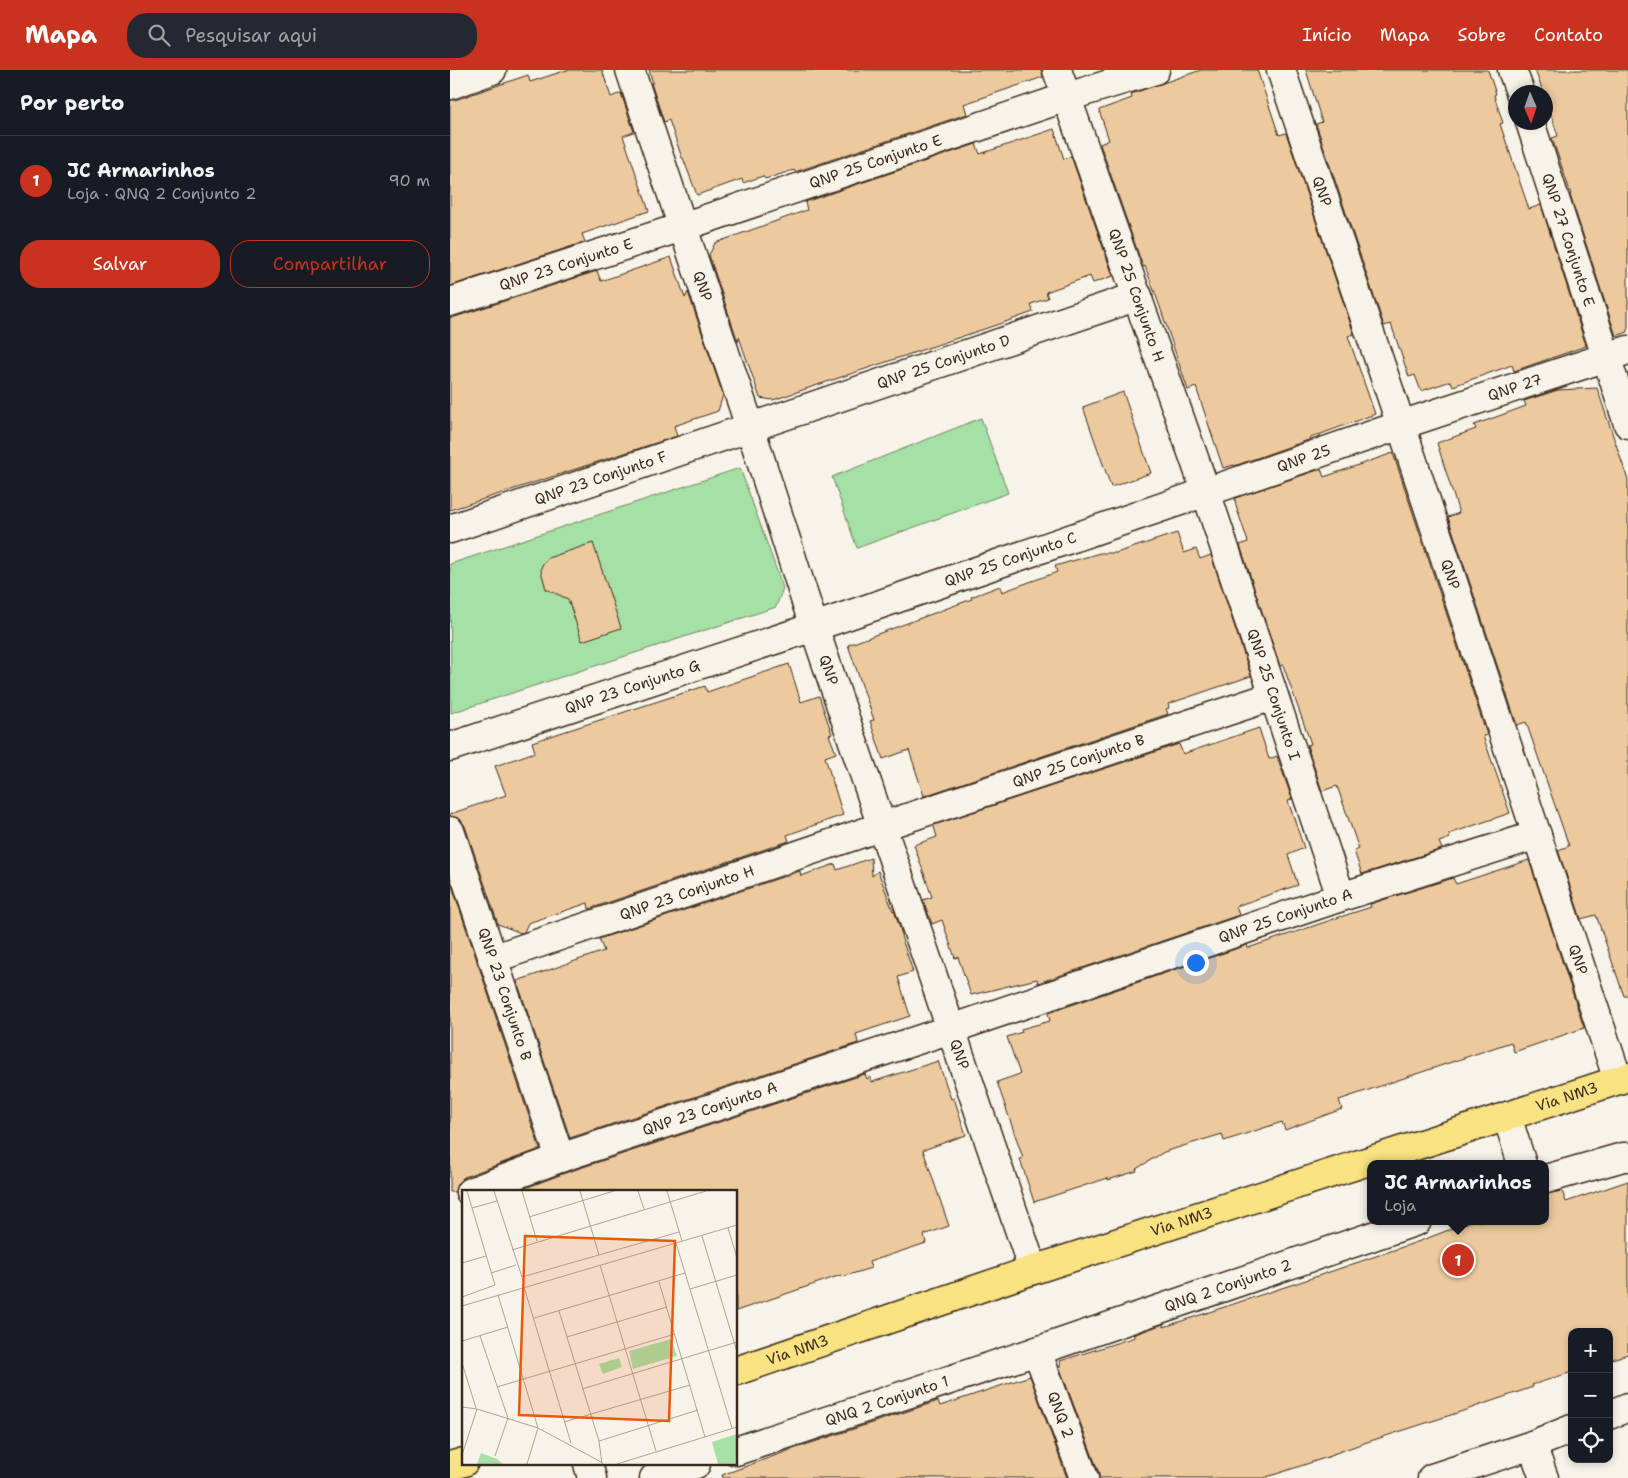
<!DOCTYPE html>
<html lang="pt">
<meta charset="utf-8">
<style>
body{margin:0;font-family:"Shantell Sans",sans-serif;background:#242831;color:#f1f3f6}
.controls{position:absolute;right:15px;bottom:15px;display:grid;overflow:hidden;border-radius:10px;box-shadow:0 2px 8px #0003}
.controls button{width:45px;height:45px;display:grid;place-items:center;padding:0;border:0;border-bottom:1px solid #363941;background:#171b24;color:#f1f3f6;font:25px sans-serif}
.compass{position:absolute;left:1058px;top:15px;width:45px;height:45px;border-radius:50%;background:#171b24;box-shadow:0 2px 8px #0003;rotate:178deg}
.you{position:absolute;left:745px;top:892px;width:18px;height:18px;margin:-12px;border:4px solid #fff;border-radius:50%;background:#1a73e8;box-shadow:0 0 0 8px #1a73e833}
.badge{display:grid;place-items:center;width:32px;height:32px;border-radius:50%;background:#c8321e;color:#fff;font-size:16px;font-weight:700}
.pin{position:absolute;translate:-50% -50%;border:2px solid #fff;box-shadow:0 1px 5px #0006}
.popup{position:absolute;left:917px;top:1090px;width:182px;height:65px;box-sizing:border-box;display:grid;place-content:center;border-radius:10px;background:#171b24;filter:drop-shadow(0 1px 4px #0005);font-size:16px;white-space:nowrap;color:#9ea1a6}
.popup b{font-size:19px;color:#f1f3f6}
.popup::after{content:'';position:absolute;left:50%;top:100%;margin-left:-10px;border:10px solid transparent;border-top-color:#171b24}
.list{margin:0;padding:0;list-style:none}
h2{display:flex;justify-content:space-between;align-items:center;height:65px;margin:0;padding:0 20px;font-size:21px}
h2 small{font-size:16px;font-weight:400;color:#9ea1a6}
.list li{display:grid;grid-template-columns:32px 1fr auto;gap:15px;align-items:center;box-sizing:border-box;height:90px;padding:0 20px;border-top:1px solid #363941}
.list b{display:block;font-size:19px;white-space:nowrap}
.list p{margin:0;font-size:16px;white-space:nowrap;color:#9ea1a6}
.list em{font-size:16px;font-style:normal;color:#9ea1a6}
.actions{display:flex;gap:10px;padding:15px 20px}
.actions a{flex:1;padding:11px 0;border:1px solid #c8321e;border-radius:20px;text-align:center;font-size:18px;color:#c8321e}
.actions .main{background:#c8321e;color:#fff}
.icon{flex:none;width:28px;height:28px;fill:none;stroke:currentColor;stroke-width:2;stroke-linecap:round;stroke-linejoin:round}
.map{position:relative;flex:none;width:1178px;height:1408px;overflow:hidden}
header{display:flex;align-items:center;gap:30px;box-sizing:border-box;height:70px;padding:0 25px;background:#c8321e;color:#fff}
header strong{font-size:24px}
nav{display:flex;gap:28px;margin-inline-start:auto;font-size:18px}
.search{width:350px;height:45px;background:#242831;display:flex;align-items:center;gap:12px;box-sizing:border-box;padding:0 18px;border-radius:20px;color:#9ea1a6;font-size:19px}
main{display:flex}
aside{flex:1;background:#171b24}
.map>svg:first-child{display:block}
.green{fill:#a5e0a6;stroke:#708562}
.building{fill:#edca9e;stroke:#3b2a1e}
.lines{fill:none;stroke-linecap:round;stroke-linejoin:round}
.minor-casing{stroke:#3b2a1e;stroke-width:31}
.major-casing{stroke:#3b2a1e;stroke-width:31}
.minor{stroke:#f7f3e8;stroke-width:28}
.major{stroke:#f8e281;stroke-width:28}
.labels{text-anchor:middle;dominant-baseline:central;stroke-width:4.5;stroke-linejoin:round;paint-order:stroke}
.street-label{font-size:15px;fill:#3b2a1e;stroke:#f7f3e8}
.inset-road{fill:none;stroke:#aca397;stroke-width:1}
.view{fill:#e8590c;fill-opacity:0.15;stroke:#e8590c;stroke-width:2.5}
.inset-edge{fill:none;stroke:#3b2a1e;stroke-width:2.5}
</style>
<header>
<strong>Mapa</strong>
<div class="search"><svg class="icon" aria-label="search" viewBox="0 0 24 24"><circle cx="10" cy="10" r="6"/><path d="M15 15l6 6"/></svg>Pesquisar aqui</div>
<nav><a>Início</a><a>Mapa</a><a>Sobre</a><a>Contato</a></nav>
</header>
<main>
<aside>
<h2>Por perto<small></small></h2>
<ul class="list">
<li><span class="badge">1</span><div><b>JC Armarinhos</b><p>Loja · QNQ 2 Conjunto 2</p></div><em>90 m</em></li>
</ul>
<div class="actions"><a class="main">Salvar</a><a>Compartilhar</a></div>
</aside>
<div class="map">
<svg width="1178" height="1408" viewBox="0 0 1178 1408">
<rect width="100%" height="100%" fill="#f7f3e8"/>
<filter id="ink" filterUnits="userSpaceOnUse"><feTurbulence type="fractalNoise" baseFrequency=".02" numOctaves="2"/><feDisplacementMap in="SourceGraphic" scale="10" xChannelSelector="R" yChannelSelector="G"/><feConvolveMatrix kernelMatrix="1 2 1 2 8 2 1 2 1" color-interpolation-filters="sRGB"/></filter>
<g filter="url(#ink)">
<g class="green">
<path d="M531 348 558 423 407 478 382 407Z"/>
<path d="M290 398 333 518 326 537 1 643 0 494Z"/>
</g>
<g class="building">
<path d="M117 0H152L161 27 171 23 184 62 173 66 199 141 132 164 135 172 0 216V30H5L78 5 80 12Z"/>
<path d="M199 0H592L593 7 514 34 517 44 345 102 344 100 315 109 313 106 293 113 292 109 247 125 233 88H232L219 50 214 52 201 13H203Z"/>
<path d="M751 0H807L829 65 836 63 904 264 898 266 925 344 860 368 861 369 784 396V395L773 398 746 317 738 320 709 234 695 196 693 197 650 74 659 70 649 40 682 28 681 24Z"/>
<path d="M856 0H1038L1046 24 1044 25 1053 53 1050 54 1079 139 1091 135 1136 276 1064 301 1062 295 1003 316 1001 311 971 321 965 305 959 307 941 254 934 256 866 54 872 52Z"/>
<path d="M1085 0H1178V262L1166 266 1120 125 1121 124 1102 68 1108 66 1096 30V22H1093Z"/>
<path d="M604 59 614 89 621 86 663 206 643 213 640 206 596 222 598 228 581 234 583 242 555 252 323 330 310 328 289 267 288 272 259 185 265 173 357 140 355 132 526 74 530 84Z"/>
<path d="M221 187 235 228 238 222 273 325 268 341 224 356 227 366 0 440V247H5L147 201 151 211Z"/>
<path d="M1147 318 1178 410V926H1174L1146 845 1131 849 1108 780 1119 776 1076 652 1067 655 998 447 1009 443 987 373 1026 359 1024 355 1076 336 1074 331 1108 320Z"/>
<path d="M673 322 701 403 661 417 633 337Z"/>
<path d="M943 383 1037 665 1033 666 1060 743 999 764 1000 768 989 772 992 779 912 804 904 781 909 779 887 716 872 721 857 675 861 674 833 595 830 596 790 475 798 472 786 436 785 428 871 399 874 407Z"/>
<path d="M727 463 734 483 746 479 750 489 761 485 801 606 718 634 719 638 716 639 718 644 474 726 459 680 433 689 420 651 424 650 398 575 522 529 521 527 550 516 552 522 607 502 605 496 650 483H666Z"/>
<path d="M143 473 171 558 132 571 118 529 96 519 91 501 92 495 98 488Z"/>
<path d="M339 594 351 632 369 626 382 664 379 665 386 683 375 687 393 745 337 765 339 771 139 839 138 833 78 853 74 862 71 863 48 854 15 756 10 749 0 746V744L56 725 45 696 85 682 82 672 255 616 257 622Z"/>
<path d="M809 658 819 689 827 686 842 729 838 731 854 778 838 785 848 815 786 836 789 845 588 913 587 909 521 925 508 887 505 888 492 850 482 854 473 830 482 827 464 775 487 767 484 757V755L729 674 733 684Z"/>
<path d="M421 788 422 806 428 801 443 841 444 840 452 865 451 866 463 902 448 907 460 946 406 964 408 973 120 1068 67 911 154 881 149 869 350 801 351 806 385 794 387 800Z"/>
<path d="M1079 790 1134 958 1064 982 1061 972 889 1030 892 1039 835 1060 832 1052 774 1071 772 1064 714 1082 686 1099 687 1101 658 1110V1108L584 1132 570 1089 573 1088 547 1012 570 1004 557 967 572 962 571 959 600 951 598 943 797 875 798 878 890 847 921 837 920 834 1003 808 1006 814Z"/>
<path d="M0 810 90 1079 14 1107 8 1113 5 1122H0Z"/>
<path d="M488 991 501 1029 504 1028 516 1065 473 1080 499 1156 474 1165 476 1173 419 1192 421 1198 392 1207 391 1205 286 1241V1122H65L115 1103 415 1004 417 1009 420 1007 422 1012Z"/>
<path d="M1178 1111V1284L1159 1290V1262H1122V1302L1082 1315 1083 1317 1007 1343 911 1374 883 1384 884 1385 814 1408H649V1403L609 1296 611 1295 610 1291 685 1267 683 1265 713 1254 714 1257 856 1210 970 1171 1022 1151H1096V1124L1112 1121 1116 1132Z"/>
<path d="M580 1306 617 1408H273L272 1405 349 1377 488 1331 490 1336Z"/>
</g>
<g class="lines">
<g class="minor-casing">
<g id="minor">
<path id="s1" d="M180 0 300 357 364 557 583 1200"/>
<path id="s2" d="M607 0 756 422 891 827"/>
<path id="s3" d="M831 0 951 355 1168 1010"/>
<path d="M1062 0 1070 22"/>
<path d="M0 15 42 0"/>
<path id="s4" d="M1080 52 1178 354"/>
<path id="s5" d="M0 232 232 157 617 27 705 0"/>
<path id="s6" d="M0 459 688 226"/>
<path id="s7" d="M0 677 364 557 951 355 1178 280"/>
<path id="s8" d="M0 761 110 1088"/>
<path id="s9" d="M42 889 433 756 823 626"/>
<path d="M1057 1046 1072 1094"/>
<path d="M1096 1109 1173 1087H1178"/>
<path id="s10" d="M20 1122 110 1088 501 959 891 827 1087 765"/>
<path id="s11" d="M587 1281 634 1408"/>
<path d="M1159 1345 1178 1337"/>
<path d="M1082 1375 1094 1408"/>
<path id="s12" d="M286 1381 587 1281 967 1151"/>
<path d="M138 1394 142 1408"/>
<path d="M204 1408 246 1394"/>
<path d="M982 1408 1082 1375 1122 1359"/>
</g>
</g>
<g class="major-casing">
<g id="major">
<path id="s13" d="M286 1301 583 1200 1178 1007"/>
<path d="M0 1396 14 1392"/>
</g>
</g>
<use href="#minor" class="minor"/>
<use href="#major" class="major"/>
</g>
</g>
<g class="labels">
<g class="street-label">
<text stroke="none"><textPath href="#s5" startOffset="448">QNP 25 Conjunto E</textPath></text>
<text stroke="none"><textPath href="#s3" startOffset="128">QNP</textPath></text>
<text stroke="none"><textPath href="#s4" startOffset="124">QNP 27 Conjunto E</textPath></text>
<text stroke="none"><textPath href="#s5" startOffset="122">QNP 23 Conjunto E</textPath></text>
<text stroke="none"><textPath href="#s1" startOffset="228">QNP</textPath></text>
<text stroke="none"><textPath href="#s2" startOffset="239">QNP 25 Conjunto H</textPath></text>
<text stroke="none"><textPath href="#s6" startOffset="521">QNP 25 Conjunto D</textPath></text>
<text stroke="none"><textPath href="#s7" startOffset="1124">QNP 27</textPath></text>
<text stroke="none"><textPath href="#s7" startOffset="901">QNP 25</textPath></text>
<text stroke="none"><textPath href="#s6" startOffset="159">QNP 23 Conjunto F</textPath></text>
<text stroke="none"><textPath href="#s7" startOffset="591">QNP 25 Conjunto C</textPath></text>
<text stroke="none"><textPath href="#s3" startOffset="532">QNP</textPath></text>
<text stroke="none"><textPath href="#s1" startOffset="632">QNP</textPath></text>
<text stroke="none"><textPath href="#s7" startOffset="192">QNP 23 Conjunto G</textPath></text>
<text stroke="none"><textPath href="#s2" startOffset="661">QNP 25 Conjunto I</textPath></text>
<text stroke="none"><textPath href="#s9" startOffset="619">QNP 25 Conjunto B</textPath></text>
<text stroke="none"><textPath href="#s9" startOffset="206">QNP 23 Conjunto H</textPath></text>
<text stroke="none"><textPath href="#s10" startOffset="861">QNP 25 Conjunto A</textPath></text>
<text stroke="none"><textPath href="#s3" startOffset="938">QNP</textPath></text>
<text stroke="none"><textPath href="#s8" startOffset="172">QNP 23 Conjunto B</textPath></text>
<text stroke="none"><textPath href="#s1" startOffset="1038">QNP</textPath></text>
<text stroke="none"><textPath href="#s13" startOffset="875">Via NM3</textPath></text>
<text stroke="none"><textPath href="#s10" startOffset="254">QNP 23 Conjunto A</textPath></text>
<text stroke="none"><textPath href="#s13" startOffset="470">Via NM3</textPath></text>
<text stroke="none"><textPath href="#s12" startOffset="519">QNQ 2 Conjunto 2</textPath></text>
<text stroke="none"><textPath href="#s13" startOffset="65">Via NM3</textPath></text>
<text stroke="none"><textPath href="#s12" startOffset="159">QNQ 2 Conjunto 1</textPath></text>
<text stroke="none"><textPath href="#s11" startOffset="68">QNQ 2</textPath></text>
</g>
</g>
<g transform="translate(12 1120)">
<rect width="275" height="275" fill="#f7f3e8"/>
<path d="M209 149 215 166 171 179 167 161ZM157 168 160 177 141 184 137 174ZM275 244V274H256L250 252ZM19 263 35 269 41 274H15Z" fill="#a5e0a6"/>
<path class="inset-road" d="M32 1 60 87 217 42M60 1 75 51M118 1 137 65M176 1 182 19M205 1 220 51M10 18 35 11M67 27 152 1M266 38 275 68M240 46 275 162M214 53 270 238M50 60 244 1M0 73 24 66M138 75 194 261M29 83 54 75M197 92 243 247M62 97 109 253M228 99 275 85M36 105 76 238M0 107 33 95 5 1M0 116 275 35M97 121 137 251 140 274M72 128 223 83M18 146 46 228 33 266M105 147 205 117M0 151 46 137M0 173 14 218M35 197 213 144M120 199 275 152M0 217 15 219 76 238 141 273M102 232 228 195M137 251 236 220M0 265 15 219M65 274 76 238M155 274 275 237"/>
<path class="view" d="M63 46 213 51 207 231 57 225Z"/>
<rect width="275" height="275" class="inset-edge"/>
</g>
</svg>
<div class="controls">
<button>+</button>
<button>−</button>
<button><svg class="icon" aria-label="locate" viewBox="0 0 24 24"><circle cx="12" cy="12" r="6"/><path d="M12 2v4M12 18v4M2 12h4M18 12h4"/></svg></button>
</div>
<svg class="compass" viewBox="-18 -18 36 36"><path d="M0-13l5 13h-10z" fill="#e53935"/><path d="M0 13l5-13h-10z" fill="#9ea1a6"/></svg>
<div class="you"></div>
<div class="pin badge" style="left:1008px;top:1190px">1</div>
<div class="popup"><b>JC Armarinhos</b>Loja</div>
</div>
</main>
